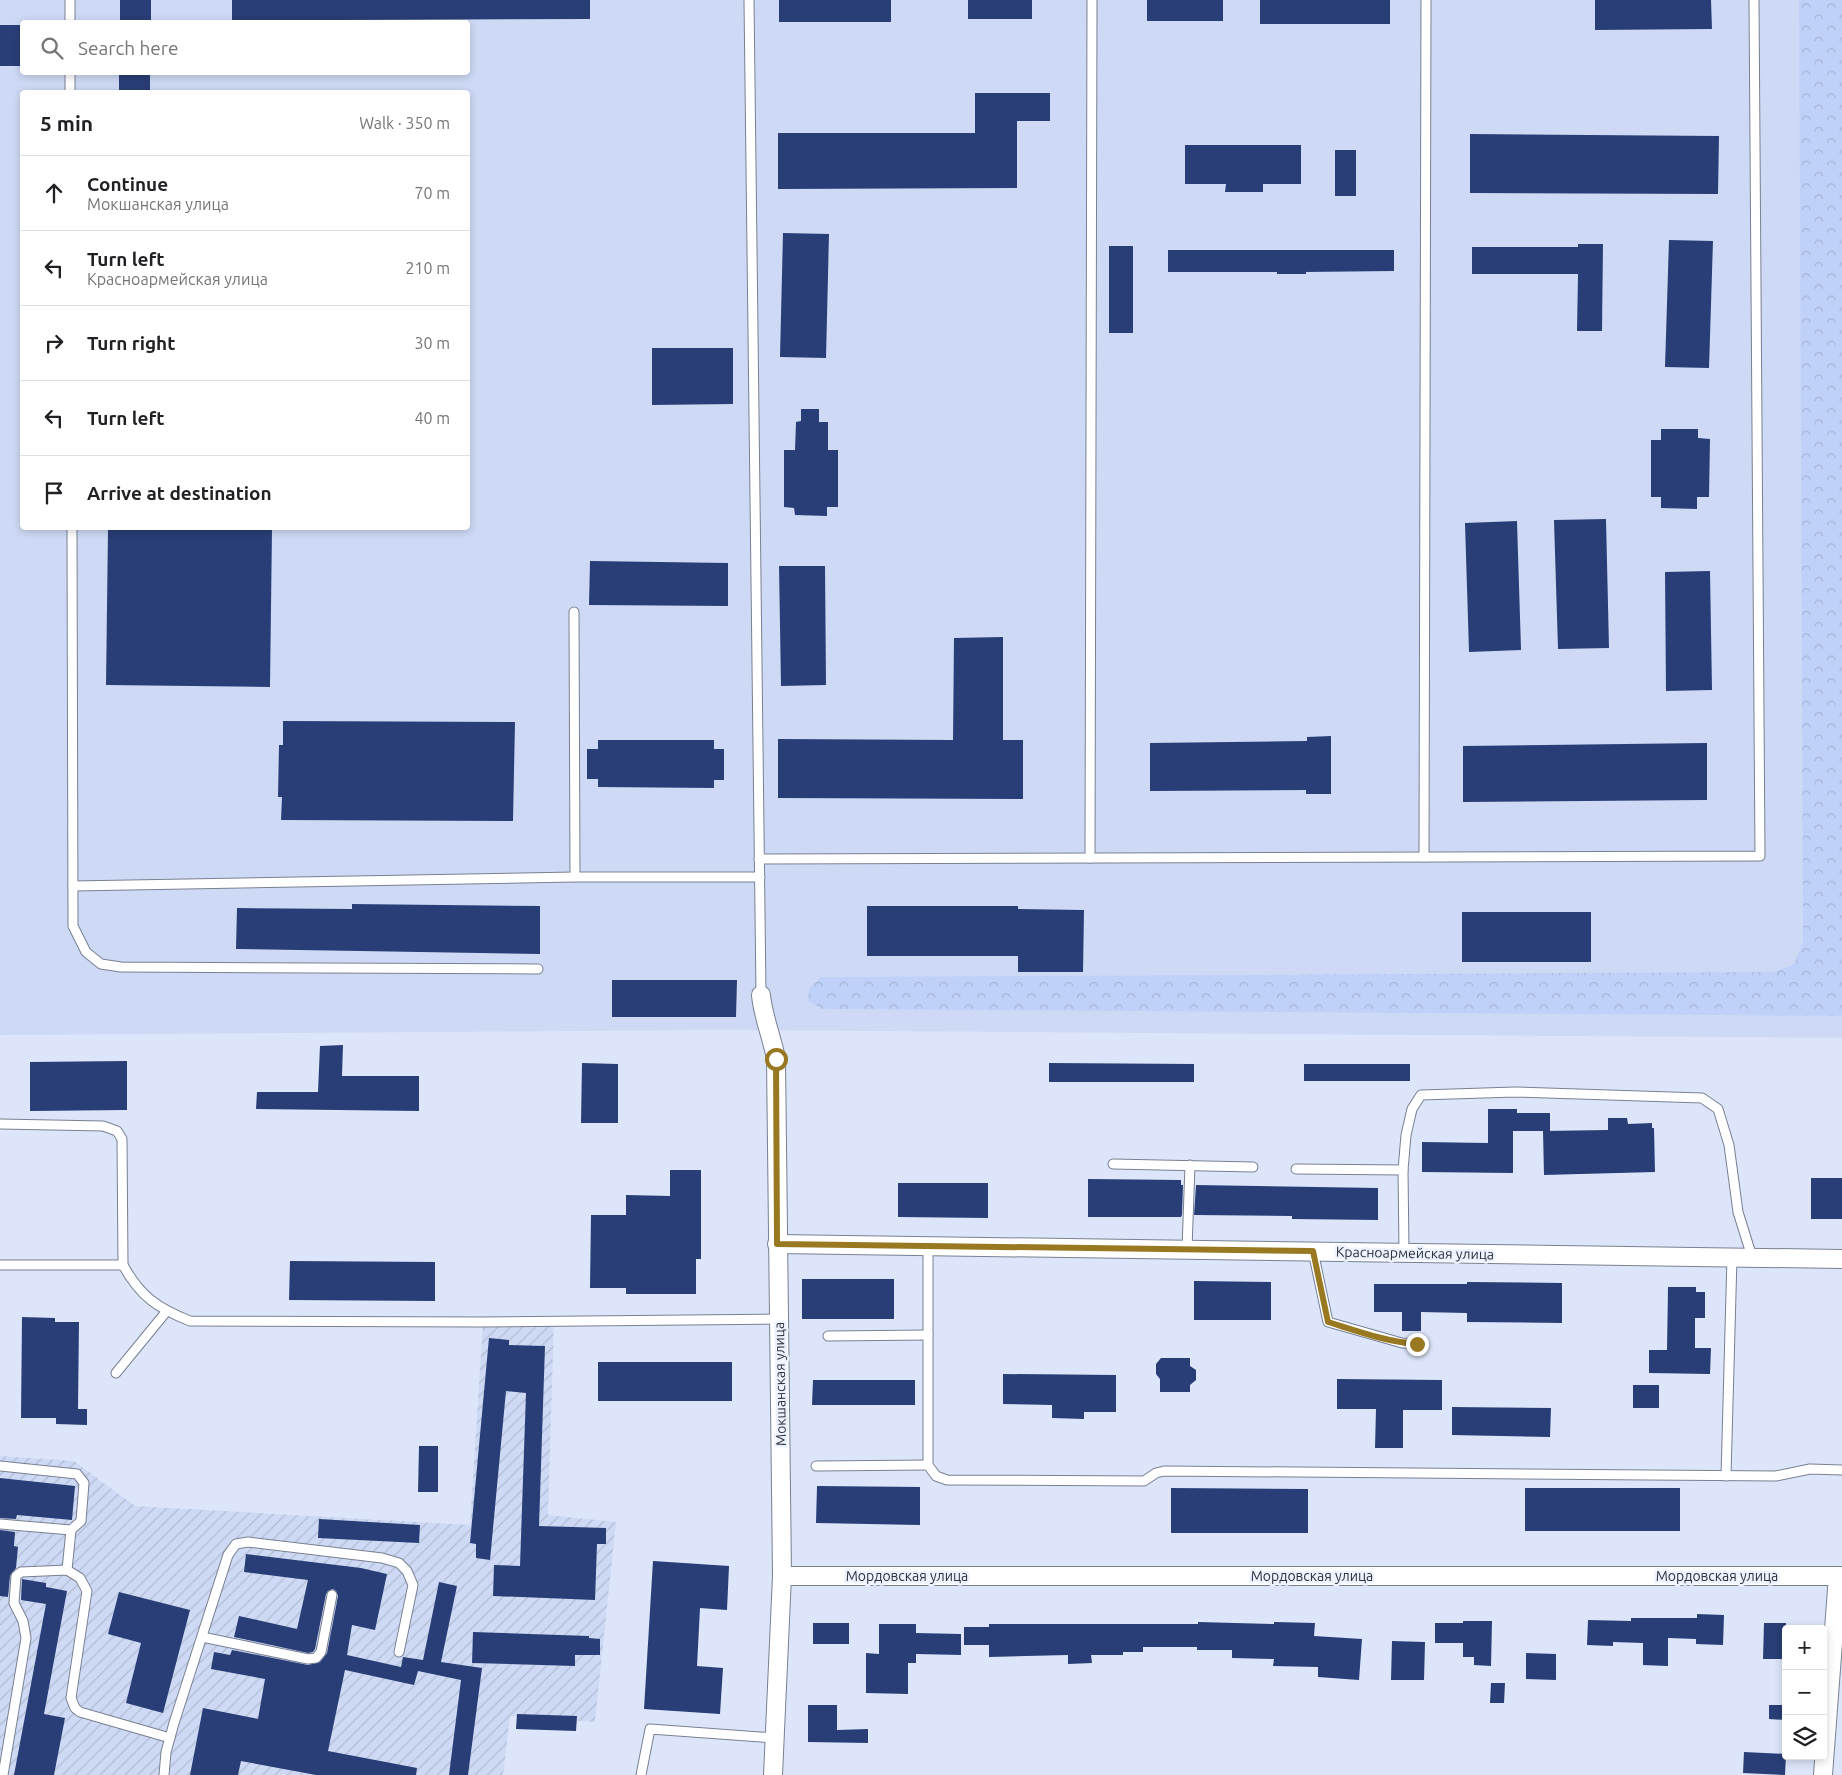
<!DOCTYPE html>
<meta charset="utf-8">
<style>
body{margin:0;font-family:Ubuntu,sans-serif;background:#f2f2f2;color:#202124}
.controls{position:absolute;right:15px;bottom:15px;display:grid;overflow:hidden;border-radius:5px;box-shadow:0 2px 8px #0003}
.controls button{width:45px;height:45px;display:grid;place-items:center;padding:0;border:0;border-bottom:1px solid #e0e0e0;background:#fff;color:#202124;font:25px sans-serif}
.stop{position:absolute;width:15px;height:15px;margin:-11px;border:4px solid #987821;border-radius:50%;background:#fff}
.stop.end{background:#987821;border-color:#fff;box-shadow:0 1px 5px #0008}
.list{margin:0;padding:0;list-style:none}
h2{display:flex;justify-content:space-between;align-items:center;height:65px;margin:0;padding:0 20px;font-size:21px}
h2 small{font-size:16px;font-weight:400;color:#757577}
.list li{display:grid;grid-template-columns:32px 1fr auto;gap:15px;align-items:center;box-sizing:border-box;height:75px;padding:0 20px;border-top:1px solid #e0e0e0}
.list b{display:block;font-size:19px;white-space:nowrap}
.list p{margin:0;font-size:16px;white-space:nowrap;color:#757577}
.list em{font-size:16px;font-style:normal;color:#757577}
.icon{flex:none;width:28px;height:28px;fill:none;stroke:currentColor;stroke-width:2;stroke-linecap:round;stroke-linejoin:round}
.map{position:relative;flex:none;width:1842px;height:1775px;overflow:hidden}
.search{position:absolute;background:#fff;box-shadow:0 2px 8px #0003;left:20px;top:20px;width:450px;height:55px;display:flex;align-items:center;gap:12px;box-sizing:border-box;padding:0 18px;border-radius:5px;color:#757577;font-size:19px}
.panel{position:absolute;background:#fff;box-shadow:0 2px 8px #0003;left:20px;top:90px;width:450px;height:440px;border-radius:5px}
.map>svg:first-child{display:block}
.built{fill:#cedaf5;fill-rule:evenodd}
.industrial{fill:url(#industrial-furrows)}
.forest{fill:url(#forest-crowns)}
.building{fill:#293e76}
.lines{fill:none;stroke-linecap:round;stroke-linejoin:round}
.lane-casing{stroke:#788092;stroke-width:11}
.street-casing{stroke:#788092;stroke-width:20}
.lane{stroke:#fff;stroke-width:9}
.street{stroke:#fff;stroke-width:18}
.route{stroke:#987821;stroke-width:6}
.labels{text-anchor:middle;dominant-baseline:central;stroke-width:5;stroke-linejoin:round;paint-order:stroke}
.street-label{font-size:14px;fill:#2e323a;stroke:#edf2ff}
</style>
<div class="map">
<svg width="1842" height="1775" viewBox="0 0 1842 1775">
<defs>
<pattern id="industrial-furrows" width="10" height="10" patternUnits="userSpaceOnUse" patternTransform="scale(1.25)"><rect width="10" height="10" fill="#cedaf5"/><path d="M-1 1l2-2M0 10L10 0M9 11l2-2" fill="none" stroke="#b1bcd3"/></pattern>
<pattern id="forest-crowns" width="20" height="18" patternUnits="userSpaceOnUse" patternTransform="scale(1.25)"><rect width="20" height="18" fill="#c0d1f9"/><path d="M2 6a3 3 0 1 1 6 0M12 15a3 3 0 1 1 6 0" fill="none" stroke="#a5b4d6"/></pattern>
</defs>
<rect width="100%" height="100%" fill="#dce5fa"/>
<path class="built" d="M0 0H1842V1038L720 1030 0 1035ZM22 22H468V72H22ZM22 92H468V528H22Z"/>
<path class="industrial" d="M554 1321 548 1515 616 1522 595 1722 510 1716 503 1775H0V1456L74 1461 135 1506 470 1525 483 1322Z"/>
<path class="forest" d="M1799 0H1842V1016L822 1009 808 1001 809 988 821 977 1775 972 1794 964 1803 942Z"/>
<g class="building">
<rect x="120" y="0" width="31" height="22"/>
<path d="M232 0H590V19L342 20V22H232Z"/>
<rect x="779" y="0" width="112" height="22"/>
<rect x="968" y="0" width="64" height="19"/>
<rect x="1147" y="0" width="76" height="21"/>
<rect x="1260" y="0" width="130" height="24"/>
<path d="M1595 0H1711L1712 29 1595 30Z"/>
<rect x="0" y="25" width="22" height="41"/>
<rect x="119" y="72" width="31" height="20"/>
<path d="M975 93H1050V121H1017V188L778 189V133H975Z"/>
<path d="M1470 134 1719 136 1718 194 1470 193Z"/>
<path d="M1185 145H1301V184H1263V192H1225L1226 184H1185Z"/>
<rect x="1335" y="150" width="21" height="46"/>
<path d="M783 233 829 234 826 358 780 357Z"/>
<path d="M1669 240 1713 241 1709 368 1665 367Z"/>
<path d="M1578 244H1603L1602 331H1577L1578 274H1472V247H1578Z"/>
<rect x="1109" y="246" width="24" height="87"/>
<path d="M1168 250H1394V271L1306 272V274H1277V272H1168Z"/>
<path d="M652 348H733V404L652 405Z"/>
<path d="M801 409H819V422H828V450H838V507H827V516L795 515 794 508 784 507V450H795L796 422 801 421Z"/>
<path d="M1661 429H1698V438L1710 439 1709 497H1697V509L1661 508V497H1651V440H1661Z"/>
<path d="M1606 519 1609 648 1558 649 1554 520Z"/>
<path d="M1517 521 1521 650 1469 652 1465 523Z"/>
<path d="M108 528H272L270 687 106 685Z"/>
<path d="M590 561 728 563V606L589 605Z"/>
<path d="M779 566H825L826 685 781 686Z"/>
<path d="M1710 571 1712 690 1666 691 1665 572Z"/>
<path d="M1003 637V740H1023V799L778 798V739L953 740 954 638Z"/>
<path d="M283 721 515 722 513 821 281 820 282 797H278L279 745H283Z"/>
<path d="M1331 736V794H1306V790L1150 791V743L1307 741V737Z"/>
<path d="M598 740H714V749H724V780H714V788L598 787V779H587V749H598Z"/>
<path d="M1707 743V800L1463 802V746Z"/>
<path d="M352 904 540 906V954L236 949 237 908 352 909Z"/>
<path d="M867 906H1018V909L1084 910 1083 972H1018V956H867Z"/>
<rect x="1462" y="912" width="129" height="50"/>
<path d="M612 980H737L736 1017H612Z"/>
<path d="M343 1045 342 1076H419V1111L256 1109 257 1092H318L320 1046Z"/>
<path d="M127 1061V1110L30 1111V1062Z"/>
<path d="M582 1063 618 1064V1123H581Z"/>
<path d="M1049 1063 1194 1064V1082H1049Z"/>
<rect x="1304" y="1064" width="106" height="17"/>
<path d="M1488 1109H1517V1113H1550V1131H1513V1173L1422 1172V1142L1488 1143Z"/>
<path d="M1608 1118H1627L1628 1124 1652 1123V1128H1654L1655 1172 1544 1175 1543 1131 1608 1130Z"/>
<path d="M670 1170H701V1259H696V1294H626V1288H590L591 1215H626V1195L670 1196Z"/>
<rect x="1811" y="1178" width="31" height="41"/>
<path d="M1088 1179 1181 1180V1185H1183L1182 1215 1181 1217H1088Z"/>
<path d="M898 1183H988V1218L898 1217Z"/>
<path d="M1196 1185 1378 1188V1220L1292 1219V1216L1194 1215Z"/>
<path d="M290 1261 435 1262V1301L289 1300Z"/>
<rect x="802" y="1279" width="92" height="40"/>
<path d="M1194 1281 1271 1282V1320H1194Z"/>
<path d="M1467 1282 1562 1283V1323L1467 1322V1313L1421 1312V1331H1402V1312H1374V1284H1467Z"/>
<path d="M1668 1287H1696V1292H1705V1318H1695V1348H1711L1710 1374 1649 1373V1350H1667Z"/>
<path d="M22 1317 55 1318V1322H79L78 1409H87V1425L56 1424V1418H21Z"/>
<path d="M489 1338 509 1340V1345L545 1346 539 1526 606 1528V1544H597L595 1600 493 1596 494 1565 520 1566 526 1393 506 1391 490 1560 476 1558V1544L470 1543Z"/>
<path d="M1161 1358H1190V1366L1196 1370V1380L1190 1385V1392H1160V1379L1156 1374V1364Z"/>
<rect x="598" y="1362" width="134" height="39"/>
<path d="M1003 1374 1116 1375V1412H1084V1419L1052 1418V1405L1003 1404Z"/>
<path d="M1337 1379 1442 1380V1410H1403V1448H1375L1376 1409H1337Z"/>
<path d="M813 1380H915V1405H812Z"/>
<rect x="1633" y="1385" width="26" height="23"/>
<path d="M1452 1407 1551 1408 1550 1437 1452 1435Z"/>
<path d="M419 1446H438V1492H418Z"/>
<path d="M0 1478 75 1486 72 1520 17 1515 16 1519 0 1518Z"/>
<path d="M817 1486 920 1487V1525L816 1523Z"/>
<path d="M1171 1488 1308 1489V1533H1171Z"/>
<rect x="1525" y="1488" width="155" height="43"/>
<path d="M319 1519 420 1525 419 1543 318 1538Z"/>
<path d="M0 1530 15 1532 14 1546 18 1547 16 1568 10 1576 8 1597 0 1596Z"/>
<path d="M246 1554 361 1568 387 1574 375 1630 352 1625 347 1655 401 1667 403 1657 423 1660 439 1582 457 1586 441 1662 482 1668 468 1775H449L461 1680 418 1671 414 1685 345 1670 328 1751 417 1768 416 1775H316L241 1761 238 1775H190L203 1708 258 1719 265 1679 211 1669 214 1652 230 1655 232 1650 308 1665 320 1662 327 1653 338 1596 336 1591 333 1589 328 1591 326 1594 315 1649 313 1652 308 1653 234 1637 239 1616 297 1629 308 1580 244 1572Z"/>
<path d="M653 1561 729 1566 727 1610 700 1608 697 1666 723 1668 720 1714 644 1709Z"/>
<path d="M22 1579 46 1583V1587L67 1591 44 1714 65 1718 54 1775H14L46 1604 21 1600Z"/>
<path d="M119 1592 190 1610 163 1713 126 1703 141 1643 108 1634Z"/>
<path d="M1697 1614 1724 1615 1723 1645 1696 1644V1639L1668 1638V1666L1643 1665V1643L1613 1642V1646L1587 1645 1588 1620 1631 1621V1618H1697Z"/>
<path d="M1463 1621H1492L1491 1666 1474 1665V1657H1463V1643H1435V1623H1463Z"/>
<path d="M1198 1622 1274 1624V1622L1315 1623 1314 1636 1362 1639 1359 1680 1318 1677V1667L1273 1666 1274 1659 1232 1658V1650H1197V1647H1143V1652H1123V1655H1091L1092 1663 1068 1664V1655L989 1657V1645H964V1627H989V1624H1198Z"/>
<rect x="813" y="1623" width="36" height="21"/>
<path d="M1764 1623H1786V1659H1763Z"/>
<path d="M879 1624H916V1633L961 1634V1655L916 1654V1663H908V1694L866 1693V1653L879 1654Z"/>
<path d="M473 1632 589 1636V1638L600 1639V1655H575V1666L472 1663Z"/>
<path d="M1392 1641 1425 1642 1424 1680H1391Z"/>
<path d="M1526 1653 1556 1654V1680L1526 1679Z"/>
<path d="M1491 1683H1505L1504 1703H1490Z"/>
<path d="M808 1705H837V1730L868 1729V1743L808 1742Z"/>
<path d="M1769 1705H1786V1720L1769 1719Z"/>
<path d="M517 1714 577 1716 576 1731 516 1729Z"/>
<path d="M1744 1752 1786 1754 1785 1775 1743 1773Z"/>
</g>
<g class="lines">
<g class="lane-casing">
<g id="lane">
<path d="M70 0V22"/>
<path d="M749 0 761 995"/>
<path d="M70 72V92"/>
<path d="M72 528 73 926 86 952 101 964 121 967 538 969"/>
<path d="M574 612 575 877H760"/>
<path d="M1424 857 1426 0"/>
<path d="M1090 858 1092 0"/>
<path d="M759 859 1760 856 1754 0"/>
<path d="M73 886 575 877"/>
<path d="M0 1124 103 1126 117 1131 122 1139 123 1265C140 1296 157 1308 190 1321L483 1322 779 1319"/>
<path d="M1113 1164 1253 1167"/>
<path d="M1296 1169 1403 1170 1404 1252"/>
<path d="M1403 1170 1406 1135 1412 1109 1421 1095 1515 1092 1702 1098 1718 1109 1729 1145 1738 1212 1752 1257"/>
<path d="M928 1246V1465L936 1476 947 1480 1144 1481 1156 1473 1164 1471 1776 1476 1810 1469 1842 1470"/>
<path d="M1187 1249 1190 1165"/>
<path d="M1313 1251 1328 1322 1402 1343 1417 1344"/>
<path d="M0 1265H123"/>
<path d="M828 1336 928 1335"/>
<path d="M116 1373 166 1312"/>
<path d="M0 1466 77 1474 84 1483 81 1521 71 1530 67 1570"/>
<path d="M816 1466 928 1465"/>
<path d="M1726 1476 1732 1257"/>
<path d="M0 1524 71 1530"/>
<path d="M202 1637 308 1659 316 1658 321 1652 332 1595"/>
<path d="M3 1775 26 1638 23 1621 14 1603 16 1576 21 1572 67 1570 80 1578 87 1591 71 1698 75 1708 80 1712 170 1738"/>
<path d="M164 1775 166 1752 174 1723 228 1555 236 1544 248 1542 382 1558 399 1563 407 1571 413 1585 399 1652"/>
<path d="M641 1775 650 1729 774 1738"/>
</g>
</g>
<g class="street-casing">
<g id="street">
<path d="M761 995C763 1017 772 1037 776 1059L782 1576 773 1775"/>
<path d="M777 1244 1842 1259"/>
<path d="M782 1576H1842"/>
<path d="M1823 1775 1838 1576"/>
</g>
</g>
<use href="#lane" class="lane"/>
<use href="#street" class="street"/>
</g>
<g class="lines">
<path class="route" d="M776 1059 777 1244 1313 1251 1328 1322C1357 1331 1387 1342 1417 1344"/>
</g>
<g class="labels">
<g class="street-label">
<text transform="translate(1415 1253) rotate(1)">Красноармейская улица</text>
<text transform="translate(780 1384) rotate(-91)">Мокшанская улица</text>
<text x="907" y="1576">Мордовская улица</text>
<text x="1312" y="1576">Мордовская улица</text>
<text x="1717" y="1576">Мордовская улица</text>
</g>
</g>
</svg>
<div class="controls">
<button>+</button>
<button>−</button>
<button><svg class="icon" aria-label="layers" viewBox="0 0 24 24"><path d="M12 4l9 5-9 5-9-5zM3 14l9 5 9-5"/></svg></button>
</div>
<div class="stop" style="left:776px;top:1059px"></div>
<div class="stop end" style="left:1417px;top:1344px"></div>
<div class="search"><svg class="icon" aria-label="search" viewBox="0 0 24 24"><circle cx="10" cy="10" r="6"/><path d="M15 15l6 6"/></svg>Search here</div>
<section class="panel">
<h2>5 min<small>Walk · 350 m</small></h2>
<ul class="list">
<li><svg class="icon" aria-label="ahead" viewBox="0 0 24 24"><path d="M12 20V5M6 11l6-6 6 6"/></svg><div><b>Continue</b><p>Мокшанская улица</p></div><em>70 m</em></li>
<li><svg class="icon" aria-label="left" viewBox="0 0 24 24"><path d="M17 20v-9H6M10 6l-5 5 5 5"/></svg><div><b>Turn left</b><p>Красноармейская улица</p></div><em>210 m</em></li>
<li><svg class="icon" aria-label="right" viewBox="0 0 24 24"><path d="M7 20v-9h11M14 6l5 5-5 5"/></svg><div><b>Turn right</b></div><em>30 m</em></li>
<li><svg class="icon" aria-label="left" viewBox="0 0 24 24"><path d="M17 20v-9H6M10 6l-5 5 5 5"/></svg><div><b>Turn left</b></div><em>40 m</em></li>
<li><svg class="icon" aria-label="arrive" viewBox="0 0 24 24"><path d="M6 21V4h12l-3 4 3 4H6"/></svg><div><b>Arrive at destination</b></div></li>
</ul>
</section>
</div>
